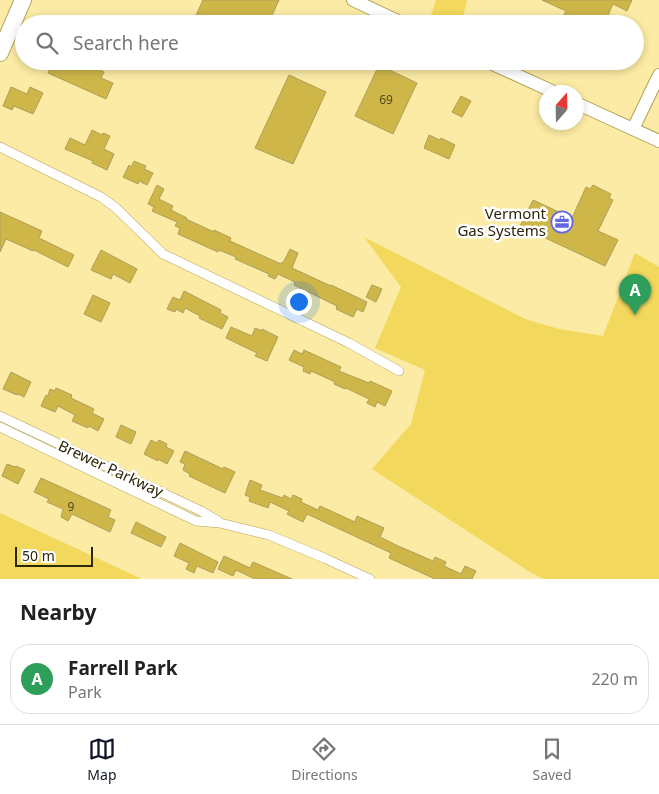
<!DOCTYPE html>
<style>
body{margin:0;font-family:"Noto Sans",sans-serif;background:#f2f2f2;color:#222}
.compass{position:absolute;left:539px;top:85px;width:45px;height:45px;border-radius:50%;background:#fff;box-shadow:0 2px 8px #0003;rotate:20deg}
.scale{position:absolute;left:15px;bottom:12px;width:78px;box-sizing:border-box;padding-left:5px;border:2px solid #2c2609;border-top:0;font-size:14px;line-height:18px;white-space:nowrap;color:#2c2609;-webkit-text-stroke:4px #fff;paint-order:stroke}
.you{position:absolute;left:298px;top:301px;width:18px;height:18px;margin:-12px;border:4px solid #fff;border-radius:50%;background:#1a73e8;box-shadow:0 0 0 8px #1a73e833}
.badge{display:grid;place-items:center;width:32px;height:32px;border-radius:50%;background:#111827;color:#fff;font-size:16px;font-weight:700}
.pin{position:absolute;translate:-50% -41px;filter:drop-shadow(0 1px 2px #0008)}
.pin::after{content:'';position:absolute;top:26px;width:18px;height:15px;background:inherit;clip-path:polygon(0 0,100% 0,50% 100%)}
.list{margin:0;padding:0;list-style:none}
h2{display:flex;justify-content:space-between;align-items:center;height:65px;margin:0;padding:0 20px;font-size:21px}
h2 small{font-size:16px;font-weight:400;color:#767676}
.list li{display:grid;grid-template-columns:32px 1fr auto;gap:15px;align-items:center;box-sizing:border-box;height:70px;margin:0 10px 10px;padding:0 10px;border:1px solid #e0e0e0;border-radius:20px}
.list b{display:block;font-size:19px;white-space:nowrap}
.list p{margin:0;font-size:16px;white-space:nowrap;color:#767676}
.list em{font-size:16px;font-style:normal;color:#767676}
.icon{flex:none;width:28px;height:28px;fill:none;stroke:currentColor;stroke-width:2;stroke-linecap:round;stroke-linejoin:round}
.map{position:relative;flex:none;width:659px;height:579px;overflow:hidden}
.search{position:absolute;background:#fff;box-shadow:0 2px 8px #0003;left:15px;right:15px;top:15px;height:55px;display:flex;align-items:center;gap:12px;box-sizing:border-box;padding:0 18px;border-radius:28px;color:#767676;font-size:19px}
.sheet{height:145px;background:#fff}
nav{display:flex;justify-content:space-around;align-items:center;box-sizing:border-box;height:70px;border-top:1px solid #e0e0e0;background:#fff;font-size:14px;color:#767676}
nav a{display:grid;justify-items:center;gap:2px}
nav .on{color:#111827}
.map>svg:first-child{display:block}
.green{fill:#f2d85d}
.building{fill:#ceb649;stroke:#ae9e5a}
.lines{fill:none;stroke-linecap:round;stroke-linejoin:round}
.street-casing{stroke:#b2a25d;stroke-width:10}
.secondary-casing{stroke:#b2a25d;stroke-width:14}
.highway-casing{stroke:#b2a25d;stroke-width:18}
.street{stroke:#fff;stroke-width:9}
.secondary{stroke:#fff;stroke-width:12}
.highway{stroke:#fff;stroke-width:16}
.labels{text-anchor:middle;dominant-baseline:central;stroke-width:5;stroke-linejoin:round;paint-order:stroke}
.number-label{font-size:12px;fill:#544a19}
.poi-label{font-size:15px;fill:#2c2609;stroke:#fff;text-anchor:end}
.street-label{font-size:15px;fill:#2c2609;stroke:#fff}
</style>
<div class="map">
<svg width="659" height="579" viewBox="0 0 659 579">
<rect width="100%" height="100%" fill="#fbeba4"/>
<g class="green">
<path d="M436 0H467L463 16 453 24 440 23 432 20 431 15Z"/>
<path d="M364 237 525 319 559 329 603 336 635 253 659 267V579H544L530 572 372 469 411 424 425 370 375 348 401 287Z"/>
<path d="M0 513 142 579H0Z"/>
</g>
<g class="building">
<path d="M203 0H279L268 24H192Z"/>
<path d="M542 0H632L627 11 613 4 604 24H559L566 11Z"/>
<path d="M53 61H81L104 72 101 78 113 83 106 99 48 73Z"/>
<path d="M379 65 417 83 393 134 355 116Z"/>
<path d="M289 75 326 92 293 164 255 148Z"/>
<path d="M11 87 27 94 30 87 43 93 33 114 14 106 12 110 3 106Z"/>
<path d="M461 96 471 101 462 117 452 112Z"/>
<path d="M92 130 102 135 103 133 110 136 104 149 114 154 107 170 92 163 93 161 65 149 70 138 85 145Z"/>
<path d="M429 135 440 140 441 138 455 145 449 159 424 148Z"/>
<path d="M134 161 146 166 144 169 153 173 147 185 139 181 138 184 123 177 129 165 131 167Z"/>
<path d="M157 185 164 189 159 199 173 206 171 210 187 218 186 219 214 232V230L231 238 230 241 281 264 282 262 283 263 290 249 298 253 292 268 331 286V285L367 302 363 312 357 309 353 317 336 309 337 306 294 285 295 282 278 274 275 279 268 276 269 274 235 259 236 257 219 250 218 252 178 234 180 228 175 226 177 222 152 211 154 207 148 204Z"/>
<path d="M593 185 611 194 609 198 613 200 598 231 618 240 605 266 520 226 533 200 572 218 586 187 590 189Z"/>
<path d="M0 212 42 231 39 238 74 255 68 267 34 250 33 251 6 239 0 252Z"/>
<path d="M101 250 137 269 130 283 113 274 111 279 91 270Z"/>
<path d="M372 285 382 289 376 302 366 297Z"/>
<path d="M184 291 221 310 220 313 228 317 222 329 199 318 200 316 185 308 183 313 176 309 175 312 167 309 173 297 180 300Z"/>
<path d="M93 295 110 303 101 322 84 314Z"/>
<path d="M231 327 252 336 255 328 262 331V329L278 337 267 361 255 356 257 353 253 351 226 338Z"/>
<path d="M294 350 302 354 304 350 341 367 339 371 369 383 370 381 392 391 385 406 377 402 375 407 367 403 369 399 346 388 345 389 334 384 335 382 311 371 310 374 303 371 304 367 289 360Z"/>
<path d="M11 372 31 382 24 397 18 394 17 395 3 389Z"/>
<path d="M56 388 72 395 71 398 94 409 92 413 104 419 98 431 89 426 88 428 72 421 75 415 58 406 55 412 41 406 46 395 48 396 50 389 55 391Z"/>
<path d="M121 425 136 432 131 444 116 437Z"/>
<path d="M151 440 157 443 159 440 167 444 166 447 174 451 167 464 158 459V461L144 454Z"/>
<path d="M185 451 223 469 224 467 235 472 225 493 189 476 190 474 183 470 185 464 180 462Z"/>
<path d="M7 464 15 467 16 466 25 470 18 484 2 476Z"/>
<path d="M41 478 111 510 108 517 115 520 110 532 72 514 68 521 61 517 63 509 47 502 49 499 34 492Z"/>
<path d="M250 480 262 485 260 490 283 498 284 495 291 499 293 495 302 499 301 502 318 510 320 506 355 522 357 516 384 528 380 537 396 545 433 561 435 557 446 562 444 566 461 574 465 566 476 571 472 579H435L389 558 391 553 307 514 303 522 287 514 289 511 270 502 268 508 249 501 250 497 245 495Z"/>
<path d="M136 522 166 537 161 547 131 533Z"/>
<path d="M180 543 218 562 213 573 197 566 194 573 186 569 189 563 174 556Z"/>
<path d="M224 556 250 568 253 562 292 579H255L236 570 233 576 218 569Z"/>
</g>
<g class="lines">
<g class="street-casing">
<g id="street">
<path d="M0 147 101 197 116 208 163 254 349 343 399 371"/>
<path d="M0 416 201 511 218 521"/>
<path d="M0 427 196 521 220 523 269 535 324 558 370 579"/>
</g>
</g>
<g class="secondary-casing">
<g id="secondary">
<path d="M353 0 404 24"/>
<path d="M486 61 554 92"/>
<path d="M576 103 659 141"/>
<path d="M633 129 659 75"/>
</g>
</g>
<g class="highway-casing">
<path id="highway" d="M0 53 23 0"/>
</g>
<use href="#street" class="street"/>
<use href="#secondary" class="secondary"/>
<use href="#highway" class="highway"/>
</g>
<defs>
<g id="office-ring" transform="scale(1.125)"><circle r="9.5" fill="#fff" stroke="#6369e2" stroke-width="1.5"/><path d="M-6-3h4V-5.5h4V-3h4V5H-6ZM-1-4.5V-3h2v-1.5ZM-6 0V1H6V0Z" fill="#6369e2"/></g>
</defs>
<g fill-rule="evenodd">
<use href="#office-ring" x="562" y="222"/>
</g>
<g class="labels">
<g class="number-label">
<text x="386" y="99">69</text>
<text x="71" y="506">9</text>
</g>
<g class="poi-label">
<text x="546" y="213">Vermont<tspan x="546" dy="17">Gas Systems</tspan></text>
</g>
<g class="street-label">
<text transform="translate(111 468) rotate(25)">Brewer Parkway</text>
</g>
</g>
</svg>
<svg class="compass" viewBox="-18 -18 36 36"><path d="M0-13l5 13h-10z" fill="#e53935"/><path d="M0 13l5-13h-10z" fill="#767676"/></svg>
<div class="scale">50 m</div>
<div class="you"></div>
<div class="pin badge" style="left:635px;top:315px;background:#2e9e5b">A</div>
<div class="search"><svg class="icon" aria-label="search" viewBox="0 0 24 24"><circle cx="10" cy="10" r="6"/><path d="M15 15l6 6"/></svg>Search here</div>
</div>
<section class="sheet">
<h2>Nearby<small></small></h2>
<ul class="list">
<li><span class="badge" style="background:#2e9e5b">A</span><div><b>Farrell Park</b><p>Park</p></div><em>220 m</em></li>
</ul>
</section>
<nav>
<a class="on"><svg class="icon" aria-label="map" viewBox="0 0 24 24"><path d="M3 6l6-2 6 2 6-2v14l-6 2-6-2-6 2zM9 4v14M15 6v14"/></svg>Map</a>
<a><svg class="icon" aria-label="directions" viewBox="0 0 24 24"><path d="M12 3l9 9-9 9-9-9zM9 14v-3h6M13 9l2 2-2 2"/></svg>Directions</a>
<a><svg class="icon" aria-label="saved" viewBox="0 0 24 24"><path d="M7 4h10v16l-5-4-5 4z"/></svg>Saved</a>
</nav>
